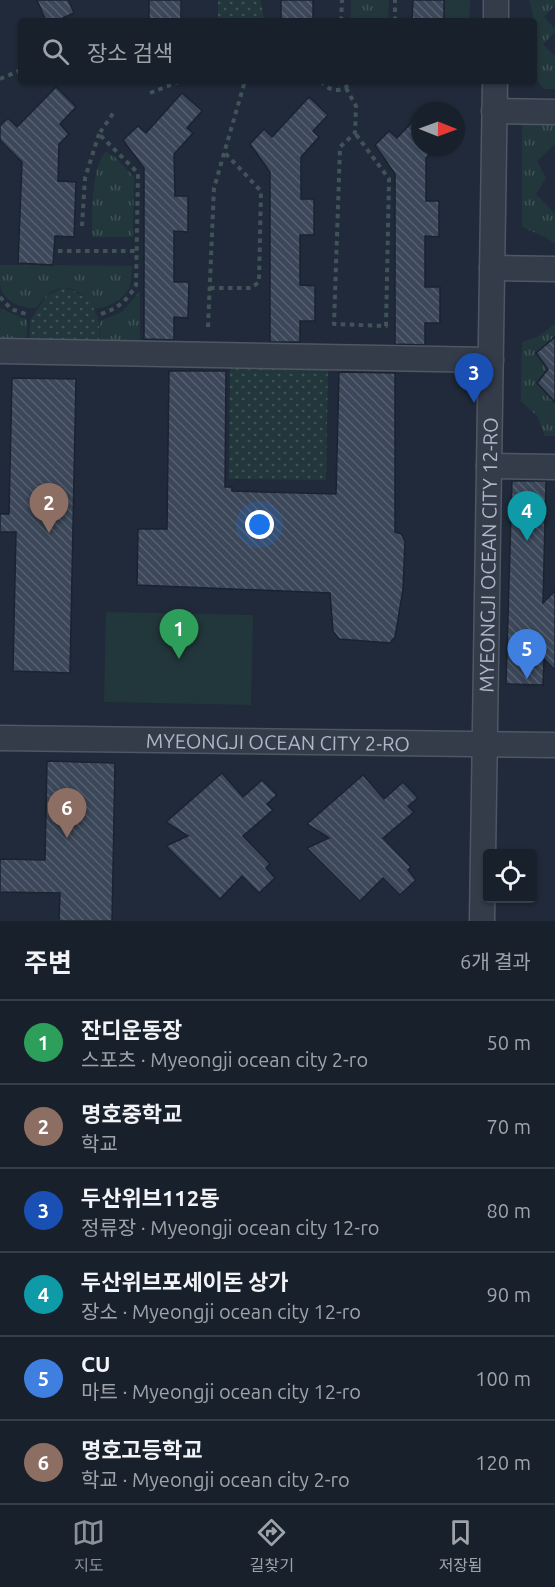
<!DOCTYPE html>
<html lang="ko">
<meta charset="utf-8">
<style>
body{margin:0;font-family:Ubuntu,"Noto Sans KR",sans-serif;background:#212834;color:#f1f3f6}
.controls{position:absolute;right:18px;bottom:18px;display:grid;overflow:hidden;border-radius:6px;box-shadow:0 2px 4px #0004}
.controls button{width:54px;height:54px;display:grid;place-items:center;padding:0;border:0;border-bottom:2px solid #363e48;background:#18202c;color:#f1f3f6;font:30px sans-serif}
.compass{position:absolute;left:411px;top:102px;width:54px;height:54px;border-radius:50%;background:#18202c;box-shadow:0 2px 4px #0004;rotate:91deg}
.you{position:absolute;left:260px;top:525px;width:21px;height:21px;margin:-15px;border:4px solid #fff;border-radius:50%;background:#1a73e8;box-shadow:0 0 0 9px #1a73e833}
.badge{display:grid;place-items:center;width:39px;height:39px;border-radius:50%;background:#8c9099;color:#fff;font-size:20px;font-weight:700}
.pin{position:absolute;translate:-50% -50px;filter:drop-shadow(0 2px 3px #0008)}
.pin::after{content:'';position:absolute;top:32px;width:21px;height:18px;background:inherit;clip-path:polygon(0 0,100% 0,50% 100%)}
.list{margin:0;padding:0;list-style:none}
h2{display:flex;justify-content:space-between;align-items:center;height:78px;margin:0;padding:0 24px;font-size:26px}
h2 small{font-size:20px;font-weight:400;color:#9fa3a9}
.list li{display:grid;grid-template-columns:39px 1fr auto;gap:18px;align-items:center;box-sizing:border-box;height:84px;padding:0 24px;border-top:2px solid #363e48}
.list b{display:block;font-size:22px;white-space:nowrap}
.list p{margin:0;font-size:20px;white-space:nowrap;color:#9fa3a9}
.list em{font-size:20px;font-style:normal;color:#9fa3a9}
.icon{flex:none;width:33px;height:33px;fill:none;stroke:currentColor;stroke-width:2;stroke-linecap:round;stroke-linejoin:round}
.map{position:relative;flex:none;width:555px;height:921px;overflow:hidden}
.search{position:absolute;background:#18202c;box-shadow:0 2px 4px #0004;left:18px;right:18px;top:18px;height:66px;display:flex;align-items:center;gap:15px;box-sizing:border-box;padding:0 21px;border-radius:6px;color:#9fa3a9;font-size:22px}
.sheet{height:582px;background:#18202c}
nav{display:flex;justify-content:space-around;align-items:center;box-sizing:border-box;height:84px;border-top:2px solid #363e48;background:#18202c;font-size:16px;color:#9fa3a9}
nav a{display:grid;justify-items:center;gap:3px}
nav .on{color:#8c9099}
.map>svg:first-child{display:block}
.grass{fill:url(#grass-tufts)}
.park{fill:url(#park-dots)}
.garden{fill:#22373b}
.building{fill:url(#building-back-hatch);stroke:#1b2331;stroke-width:1.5}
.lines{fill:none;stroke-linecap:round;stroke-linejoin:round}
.minor-casing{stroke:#4f5765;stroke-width:27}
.path{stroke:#405458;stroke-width:4;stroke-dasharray:4.5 4.5;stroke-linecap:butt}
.minor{stroke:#343c4a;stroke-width:24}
.labels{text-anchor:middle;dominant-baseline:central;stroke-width:4.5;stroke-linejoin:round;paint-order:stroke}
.street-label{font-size:20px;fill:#afb7c7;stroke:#19212f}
</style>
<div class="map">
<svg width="555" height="921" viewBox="0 0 555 921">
<defs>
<pattern id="grass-tufts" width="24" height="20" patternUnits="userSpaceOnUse" patternTransform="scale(1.5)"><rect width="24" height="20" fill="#22373b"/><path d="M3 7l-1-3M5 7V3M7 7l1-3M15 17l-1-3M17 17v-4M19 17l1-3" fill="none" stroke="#405256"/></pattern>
<pattern id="park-dots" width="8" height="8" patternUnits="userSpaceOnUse" patternTransform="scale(1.5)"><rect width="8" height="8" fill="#22373b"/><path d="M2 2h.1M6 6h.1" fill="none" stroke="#405256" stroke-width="1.8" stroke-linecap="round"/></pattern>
<pattern id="building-back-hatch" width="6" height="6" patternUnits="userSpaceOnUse" patternTransform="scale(1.5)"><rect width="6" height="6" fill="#3c485a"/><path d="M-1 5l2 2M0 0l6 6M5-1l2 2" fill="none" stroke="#566070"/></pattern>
</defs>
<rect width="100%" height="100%" fill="#202a3a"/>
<g class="grass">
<path d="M351 0H389L388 19H351Z"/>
<path d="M445 0H470L469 21H445Z"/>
<path d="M529 0H555V5L544 17 555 29V32L543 44 555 56V89H544L534 76V21H532L533 13Z"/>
<path d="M522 120 555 121V144L537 161 546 178 536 194 555 214V244L545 237 522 227Z"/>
<path d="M106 152 115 157 134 177 133 237H92C92 217 91 165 106 152Z"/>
<path d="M0 265 132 266C131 272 132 280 130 286 125 300 107 308 93 309 79 282 52 280 37 308 22 309 2 301 0 284 0 278 0 271 0 265Z"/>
<path d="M140 291V348H100V321L122 312Z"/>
<path d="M0 308 27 320V347H0Z"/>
<path d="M555 324V336L536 353 547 369 536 383 555 404V436H545L537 416 521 401 522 342 537 337Z"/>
</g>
<g class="park">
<path d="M218 0H261L264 21H218Z"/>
<path d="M62 288C80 289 96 305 99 323 100 330 99 339 99 347L29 346 30 321 46 296Z"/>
<path d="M230 366 328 368 326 480 229 479Z"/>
</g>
<path class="garden" d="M106 612 253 615 251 705 104 702Z"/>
<g class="building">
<path d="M37 0H68L74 13 56 21H46Z"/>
<rect x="149" y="0" width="32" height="21"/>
<rect x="281" y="0" width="32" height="21"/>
<path d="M413 0H444V21H412Z"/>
<path d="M56 87 76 107 60 124 69 134 59 144 58 181 76 182 74 237 55 236 53 265 18 263 22 162 0 140V126L8 118 17 127Z"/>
<path d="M182 93 202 111 187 128 193 133 174 154 175 196H188V232L174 231V282H189L188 318 174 317V340L144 339V168L123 140 138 126 146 133Z"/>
<path d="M309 97 328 115 313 131 319 137 301 157V199H314V235H300V285L315 286V321H300V342H270V172L250 144 264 129 272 137Z"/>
<path d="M420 114V147H436L426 158V201H439V237L425 236V287H440V323H425V345L395 344V174L375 145 389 131 397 138Z"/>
<path d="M555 337V402L537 383 548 369 536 353Z"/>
<path d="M169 371H226L225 487H232V491L336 494 339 372 395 373V532L401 534 405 541 403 589 395 637 390 643 339 639 333 631 330 593 137 585 138 529H167Z"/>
<path d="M12 378 76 379 70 673 13 671 16 532H0V514H9Z"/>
<path d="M512 481H546L543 603 555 591V670L544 659 543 685 506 684Z"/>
<path d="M47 761 115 763 112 921H59L60 893 0 892V859L45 860Z"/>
<path d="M222 773 243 797 262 780 277 795 267 804 273 810 243 836 270 864 266 868 275 878 259 893 242 876 220 899 166 846 188 836 166 822Z"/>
<path d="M363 775 384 799 403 782 418 798 408 806 414 812 383 838 411 867 408 870 416 880 400 895 383 878 360 901 307 848 329 838 307 824Z"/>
</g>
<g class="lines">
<g class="minor-casing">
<g id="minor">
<path d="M496 21V0"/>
<path d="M494 111 555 112"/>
<path d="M492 268 555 269"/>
<path d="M0 351 491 360"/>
<path d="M489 466 555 467"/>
<path id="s1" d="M0 738 555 745"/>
<path id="s2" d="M482 921 495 81"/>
</g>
</g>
<g class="path">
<path d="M341 21 342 0"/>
<path d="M395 21V0"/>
<path d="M0 79 21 70"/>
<path d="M321 81C330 93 343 93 352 81"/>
<path d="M346 88 356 106 355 133 340 147 334 324 386 326 389 179 355 133"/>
<path d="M150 93 181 81"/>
<path d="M82 226 85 178 99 134"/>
<path d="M58 251H137"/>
<path d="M210 288H251L259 282 261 191 225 153"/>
<path d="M0 297 11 309 29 315"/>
<path d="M101 314C117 309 128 300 136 285L138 173 99 134 114 112"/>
<path d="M208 327 214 188 245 81"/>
</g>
<use href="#minor" class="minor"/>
</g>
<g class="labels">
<g class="street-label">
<text stroke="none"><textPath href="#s2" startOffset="366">MYEONGJI OCEAN CITY 12-RO</textPath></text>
<text stroke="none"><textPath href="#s1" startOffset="278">MYEONGJI OCEAN CITY 2-RO</textPath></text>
</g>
</g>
</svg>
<div class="controls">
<button><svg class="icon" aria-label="locate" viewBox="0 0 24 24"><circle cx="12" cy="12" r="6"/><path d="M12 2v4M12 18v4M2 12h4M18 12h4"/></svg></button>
</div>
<svg class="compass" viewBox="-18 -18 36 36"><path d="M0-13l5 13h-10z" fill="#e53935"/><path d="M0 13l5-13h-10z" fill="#9fa3a9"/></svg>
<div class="you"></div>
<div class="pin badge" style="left:179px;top:659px;background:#2e9e5b">1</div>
<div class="pin badge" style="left:49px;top:533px;background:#8d6e63">2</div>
<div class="pin badge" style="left:474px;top:403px;background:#1a4fb4">3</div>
<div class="pin badge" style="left:527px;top:541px;background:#0f9aa8">4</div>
<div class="pin badge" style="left:527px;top:679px;background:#3f7fe0">5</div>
<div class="pin badge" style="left:67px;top:838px;background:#8d6e63">6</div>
<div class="search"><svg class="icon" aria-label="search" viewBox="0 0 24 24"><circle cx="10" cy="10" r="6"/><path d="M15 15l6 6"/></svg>장소 검색</div>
</div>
<section class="sheet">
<h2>주변<small>6개 결과</small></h2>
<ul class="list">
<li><span class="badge" style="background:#2e9e5b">1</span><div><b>잔디운동장</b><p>스포츠 · Myeongji ocean city 2-ro</p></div><em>50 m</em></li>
<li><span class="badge" style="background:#8d6e63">2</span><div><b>명호중학교</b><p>학교</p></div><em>70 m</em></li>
<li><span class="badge" style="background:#1a4fb4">3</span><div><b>두산위브112동</b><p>정류장 · Myeongji ocean city 12-ro</p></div><em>80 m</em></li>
<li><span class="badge" style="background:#0f9aa8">4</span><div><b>두산위브포세이돈 상가</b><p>장소 · Myeongji ocean city 12-ro</p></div><em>90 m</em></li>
<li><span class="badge" style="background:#3f7fe0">5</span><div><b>CU</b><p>마트 · Myeongji ocean city 12-ro</p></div><em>100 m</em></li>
<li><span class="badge" style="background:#8d6e63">6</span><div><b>명호고등학교</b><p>학교 · Myeongji ocean city 2-ro</p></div><em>120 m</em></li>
</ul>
</section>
<nav>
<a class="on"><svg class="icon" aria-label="map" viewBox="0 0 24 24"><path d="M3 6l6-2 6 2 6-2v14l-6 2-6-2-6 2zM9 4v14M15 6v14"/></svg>지도</a>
<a><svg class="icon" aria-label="directions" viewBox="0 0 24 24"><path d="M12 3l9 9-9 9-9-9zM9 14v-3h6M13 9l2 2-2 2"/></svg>길찾기</a>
<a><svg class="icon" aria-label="saved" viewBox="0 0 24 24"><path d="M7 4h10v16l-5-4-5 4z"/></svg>저장됨</a>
</nav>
